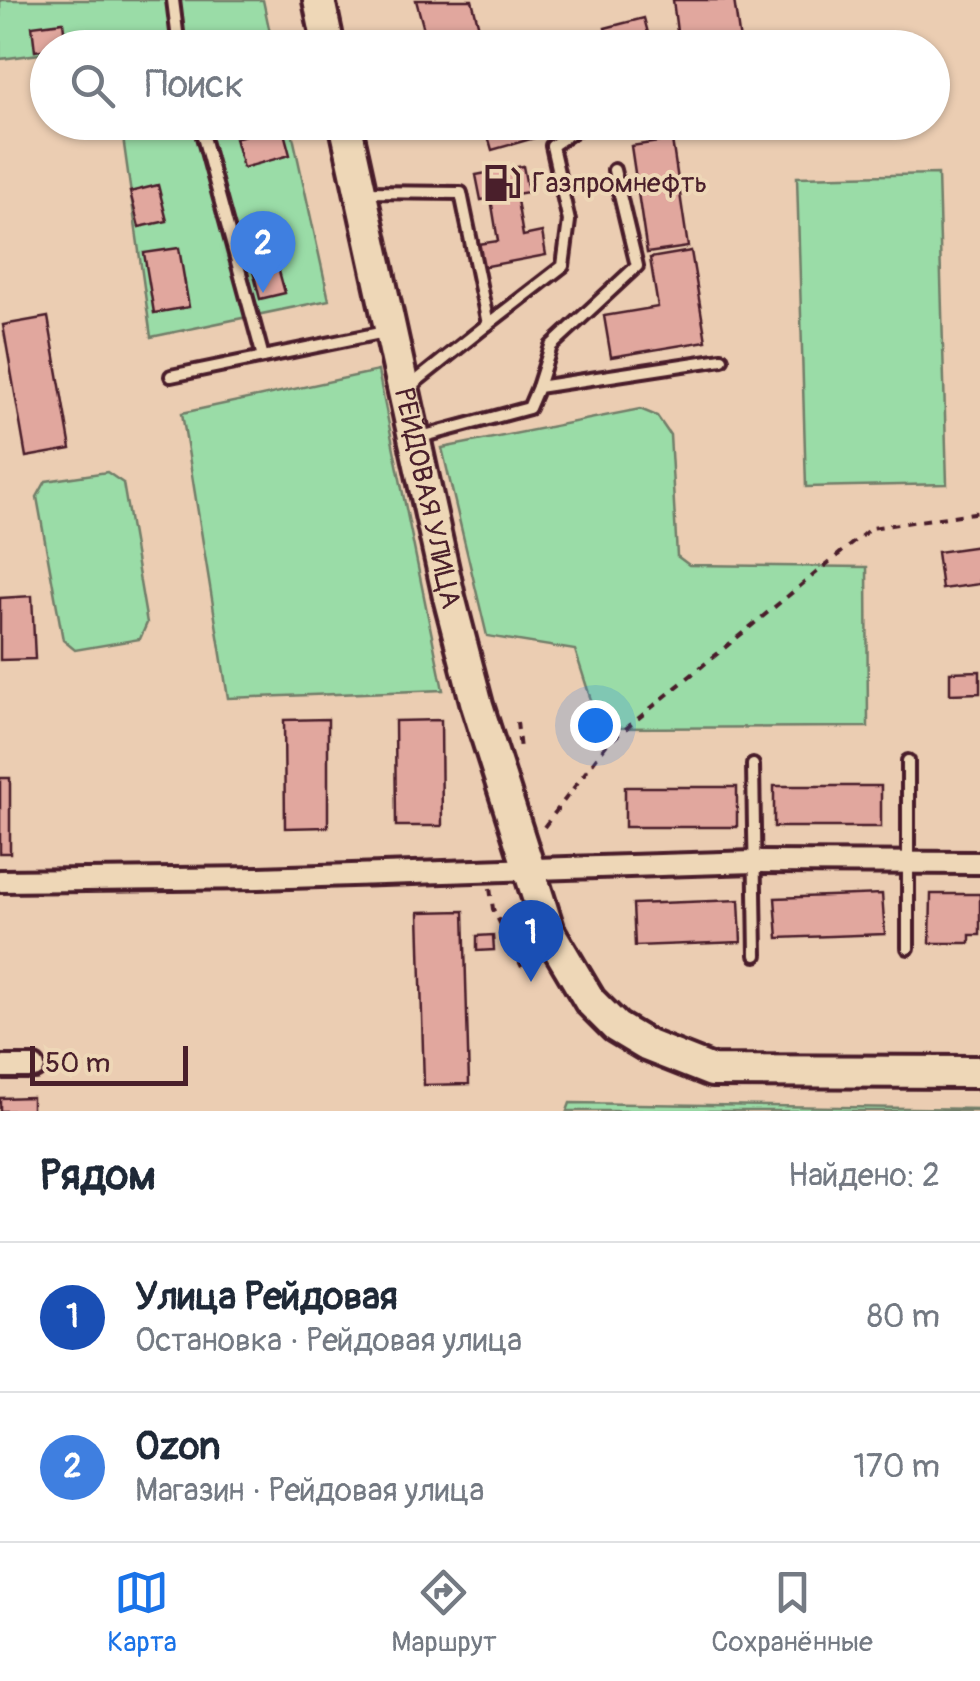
<!DOCTYPE html>
<html lang="ru">
<meta charset="utf-8">
<style>
body{margin:0;font-family:Pangolin,sans-serif;background:#f6f6f7;color:#1f2937}
.scale{position:absolute;left:30px;bottom:25px;width:158px;box-sizing:border-box;padding-left:10px;border:5px solid #4a1f2b;border-top:0;font-size:28px;line-height:35px;white-space:nowrap;color:#4a1f2b;-webkit-text-stroke:8px #eed7b7;paint-order:stroke}
.you{position:absolute;left:595px;top:725px;width:35px;height:35px;margin:-25px;border:8px solid #fff;border-radius:50%;background:#1a73e8;box-shadow:0 0 0 15px #1a73e833}
.badge{display:grid;place-items:center;width:65px;height:65px;border-radius:50%;background:#1a73e8;color:#fff;font-size:32px;font-weight:700}
.pin{position:absolute;translate:-50% -82px;filter:drop-shadow(0 2px 5px #0008)}
.pin::after{content:'';position:absolute;top:52px;width:35px;height:30px;background:inherit;clip-path:polygon(0 0,100% 0,50% 100%)}
.list{margin:0;padding:0;list-style:none}
h2{display:flex;justify-content:space-between;align-items:center;height:130px;margin:0;padding:0 40px;font-size:42px}
h2 small{font-size:32px;font-weight:400;color:#747a83}
.list li{display:grid;grid-template-columns:65px 1fr auto;gap:30px;align-items:center;box-sizing:border-box;height:150px;padding:0 40px;border-top:2px solid #e0e1e3}
.list b{display:block;font-size:38px;white-space:nowrap}
.list p{margin:0;font-size:32px;white-space:nowrap;color:#747a83}
.list em{font-size:32px;font-style:normal;color:#747a83}
.icon{flex:none;width:55px;height:55px;fill:none;stroke:currentColor;stroke-width:2;stroke-linecap:round;stroke-linejoin:round}
.map{position:relative;flex:none;width:980px;height:1111px;overflow:hidden}
.search{position:absolute;background:#fff;box-shadow:0 2px 8px #0004;left:30px;right:30px;top:30px;height:110px;display:flex;align-items:center;gap:25px;box-sizing:border-box;padding:0 35px;border-radius:55px;color:#747a83;font-size:38px}
.sheet{height:430px;background:#fff}
nav{display:flex;justify-content:space-around;align-items:center;box-sizing:border-box;height:140px;border-top:2px solid #e0e1e3;background:#fff;font-size:28px;color:#747a83}
nav a{display:grid;justify-items:center;gap:5px}
nav .on{color:#1a73e8}
.map>svg:first-child{display:block}
.green{fill:#9adca7;stroke:#727e69;stroke-width:2.5}
.building{fill:#e1a79e;stroke:#4a1f2b;stroke-width:2.5}
.lines{fill:none;stroke-linecap:round;stroke-linejoin:round}
.service-casing{stroke:#4a1f2b;stroke-width:18}
.minor-casing{stroke:#4a1f2b;stroke-width:28}
.primary-casing{stroke:#4a1f2b;stroke-width:38}
.path{stroke:#4a1f2b;stroke-width:4;stroke-dasharray:8 8;stroke-linecap:butt}
.service{stroke:#eed7b7;stroke-width:10}
.minor{stroke:#eed7b7;stroke-width:20}
.primary{stroke:#eed7b7;stroke-width:30}
.labels{text-anchor:middle;dominant-baseline:central;stroke-width:8;stroke-linejoin:round;paint-order:stroke}
.poi-label{font-size:28px;fill:#4a1f2b;stroke:#eed7b7;text-anchor:start}
.street-label{font-size:28px;fill:#4a1f2b;stroke:#eed7b7}
</style>
<div class="map">
<svg width="980" height="1111" viewBox="0 0 980 1111">
<rect width="100%" height="100%" fill="#ebcdb2"/>
<filter id="ink" filterUnits="userSpaceOnUse"><feTurbulence type="fractalNoise" baseFrequency=".01" numOctaves="2"/><feDisplacementMap in="SourceGraphic" scale="20" xChannelSelector="R" yChannelSelector="G"/><feConvolveMatrix kernelMatrix="1 2 1 2 8 2 1 2 1" color-interpolation-filters="sRGB"/></filter>
<g filter="url(#ink)">
<g class="green">
<path d="M0 0H263L273 47 48 48 47 53 0 59Z"/>
<path d="M121 123H290L329 300 151 337Z"/>
<path d="M938 174 947 484 806 487 797 177Z"/>
<path d="M378 371 443 690 228 698 182 413Z"/>
<path d="M640 409 657 416 670 435 677 556 689 565 867 567 868 727 600 728 575 650 487 636 442 448Z"/>
<path d="M107 472 123 483 147 623 140 639 75 650 63 640 37 497 46 481Z"/>
<path d="M570 1103 980 1109V1111H567Z"/>
</g>
<g class="building">
<path d="M416 0H472L482 40 454 48H429Z"/>
<path d="M673 0H734L741 48H679Z"/>
<path d="M644 18 652 48H610L605 28Z"/>
<path d="M63 22 66 46 35 51 32 26Z"/>
<path d="M484 122H549L552 133 492 150Z"/>
<path d="M629 122H668L631 132Z"/>
<path d="M282 125 290 155 243 168 235 138Z"/>
<path d="M672 140 688 247 647 253 631 146Z"/>
<path d="M523 166 528 192 481 200 476 175Z"/>
<path d="M158 185 167 221 139 227 130 192Z"/>
<path d="M516 194 523 236 542 232 546 255 482 267 478 244 498 241 491 199Z"/>
<path d="M179 248 189 307 154 313 144 253Z"/>
<path d="M691 251 706 341 611 357 604 316 658 307 650 258Z"/>
<path d="M277 264 285 293 260 299 253 271Z"/>
<path d="M48 317 71 449 26 457 3 325Z"/>
<path d="M980 546V584L942 589 937 552Z"/>
<path d="M32 596 35 659 0 660V598Z"/>
<path d="M980 671V693L950 694V672Z"/>
<path d="M328 719V827L285 828 284 720Z"/>
<path d="M441 720 442 826H396L395 721Z"/>
<rect x="0" y="778" width="10" height="75"/>
<rect x="774" y="786" width="107" height="41"/>
<rect x="625" y="787" width="112" height="40"/>
<path d="M882 894 885 934 778 938 775 898Z"/>
<path d="M931 894H980V935H970V943H930Z"/>
<path d="M739 900 741 942 635 946 633 904Z"/>
<path d="M464 911 469 1084 424 1085 419 912Z"/>
<path d="M493 935 494 950 477 951V936Z"/>
<path d="M32 1097V1111H0V1098Z"/>
</g>
<g class="lines">
<g class="service-casing">
<g id="service">
<path d="M173 0 179 48"/>
<path d="M572 45V48"/>
<path d="M199 122 263 357"/>
<path d="M363 192 461 193 488 324 409 387"/>
<path d="M488 324 563 266 569 221 552 146 587 122"/>
<path d="M171 376 385 332"/>
<path d="M538 387 551 346 637 266 614 170"/>
<path d="M417 438 529 408 538 387 722 359"/>
<path d="M908 761V948"/>
<path d="M753 765 756 955"/>
</g>
</g>
<g class="minor-casing">
<g id="minor">
<path d="M0 881 259 878 754 862 980 863"/>
<path d="M0 1067H34"/>
</g>
</g>
<g class="primary-casing">
<g id="primary">
<path d="M319 0 329 48"/>
<path id="s1" d="M345 122 449 597 477 705 549 932 590 1001 616 1027 646 1045 712 1071 980 1072"/>
</g>
</g>
<g class="path">
<path d="M517 722 520 750"/>
<path d="M544 827 607 744 871 528 980 512"/>
<path d="M490 888 493 909 522 967"/>
</g>
<use href="#service" class="service"/>
<use href="#minor" class="minor"/>
<use href="#primary" class="primary"/>
</g>
</g>
<defs>
<g id="fuel-bare" transform="scale(3)"><path d="M-5.5-6h7V0h2V4h1.3V-2.5L3-4.5l.8-.8L6-3V5H2.5V1h-1V6h-7ZM-4.2-4.7v3.2H.2V-4.7Z" fill="#4a1f2b" stroke="#eed7b7" stroke-width="2.5" paint-order="stroke"/></g>
</defs>
<g fill-rule="evenodd">
<use href="#fuel-bare" x="502" y="183"/>
</g>
<g class="labels">
<g class="poi-label">
<text x="532" y="183">Газпромнефть</text>
</g>
<g class="street-label">
<text stroke="none"><textPath href="#s1" startOffset="385">РЕЙДОВАЯ УЛИЦА</textPath></text>
</g>
</g>
</svg>
<div class="scale">50 m</div>
<div class="you"></div>
<div class="pin badge" style="left:531px;top:982px;background:#1a4fb4">1</div>
<div class="pin badge" style="left:263px;top:293px;background:#3f7fe0">2</div>
<div class="search"><svg class="icon" aria-label="search" viewBox="0 0 24 24"><circle cx="10" cy="10" r="6"/><path d="M15 15l6 6"/></svg>Поиск</div>
</div>
<section class="sheet">
<h2>Рядом<small>Найдено: 2</small></h2>
<ul class="list">
<li><span class="badge" style="background:#1a4fb4">1</span><div><b>Улица Рейдовая</b><p>Остановка · Рейдовая улица</p></div><em>80 m</em></li>
<li><span class="badge" style="background:#3f7fe0">2</span><div><b>Ozon</b><p>Магазин · Рейдовая улица</p></div><em>170 m</em></li>
</ul>
</section>
<nav>
<a class="on"><svg class="icon" aria-label="map" viewBox="0 0 24 24"><path d="M3 6l6-2 6 2 6-2v14l-6 2-6-2-6 2zM9 4v14M15 6v14"/></svg>Карта</a>
<a><svg class="icon" aria-label="directions" viewBox="0 0 24 24"><path d="M12 3l9 9-9 9-9-9zM9 14v-3h6M13 9l2 2-2 2"/></svg>Маршрут</a>
<a><svg class="icon" aria-label="saved" viewBox="0 0 24 24"><path d="M7 4h10v16l-5-4-5 4z"/></svg>Сохранённые</a>
</nav>
